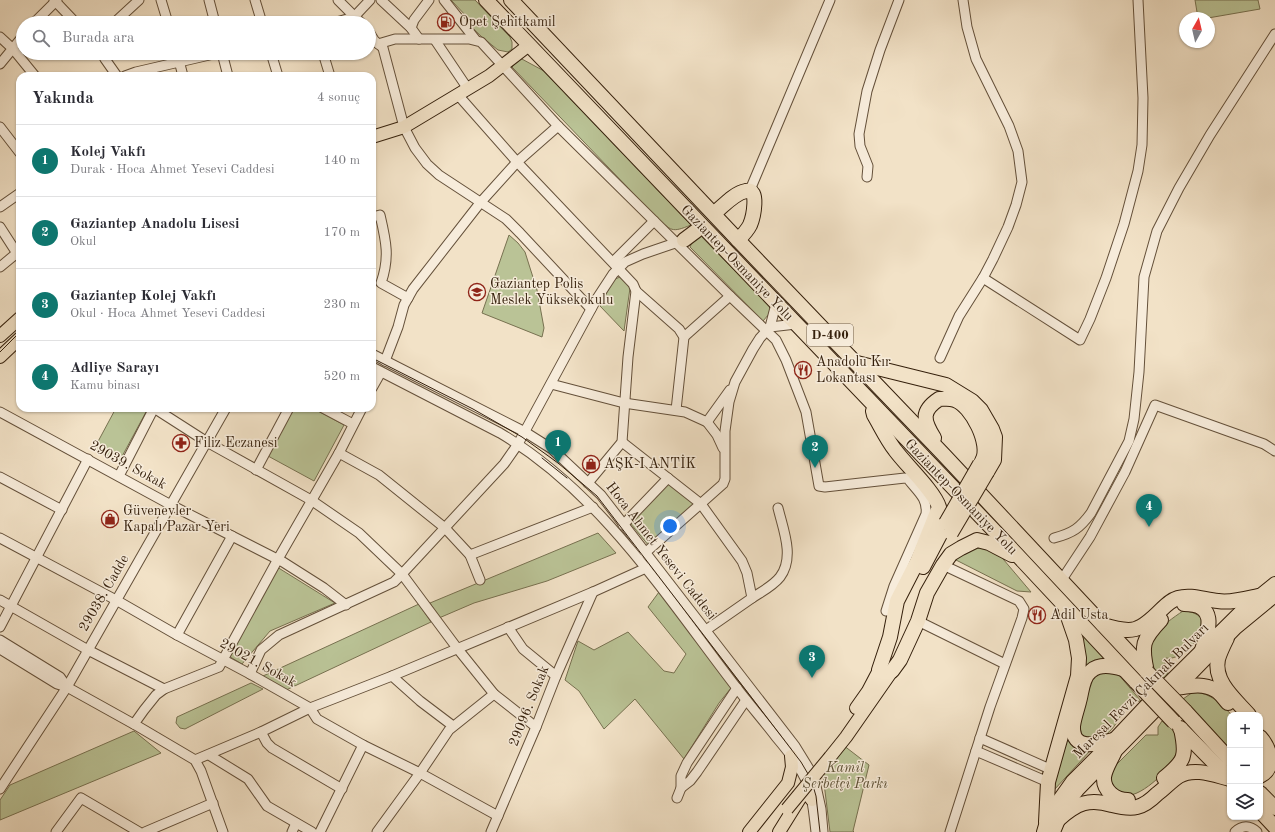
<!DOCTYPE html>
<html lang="tr">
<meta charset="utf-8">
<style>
body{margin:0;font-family:"Old Standard TT",serif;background:#f2f2f3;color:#2b2b33}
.controls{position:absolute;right:12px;bottom:12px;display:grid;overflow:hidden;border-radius:8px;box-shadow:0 1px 3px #0004}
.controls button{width:36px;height:36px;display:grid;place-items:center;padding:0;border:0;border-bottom:1px solid #e1e1e2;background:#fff;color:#2b2b33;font:20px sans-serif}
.compass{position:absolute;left:1179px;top:12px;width:36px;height:36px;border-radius:50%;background:#fff;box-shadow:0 1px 3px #0004;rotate:8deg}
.you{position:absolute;left:670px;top:526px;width:14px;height:14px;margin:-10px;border:3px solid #fff;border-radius:50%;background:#1a73e8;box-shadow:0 0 0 6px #1a73e833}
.badge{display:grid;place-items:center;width:26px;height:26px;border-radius:50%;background:#0f766e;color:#fff;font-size:13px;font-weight:700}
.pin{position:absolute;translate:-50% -33px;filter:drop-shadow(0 1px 2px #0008)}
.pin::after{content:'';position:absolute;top:21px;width:14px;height:12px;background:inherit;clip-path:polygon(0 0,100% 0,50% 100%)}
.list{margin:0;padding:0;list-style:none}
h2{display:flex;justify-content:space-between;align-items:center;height:52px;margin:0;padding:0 16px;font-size:17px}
h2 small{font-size:13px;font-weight:400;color:#7c7c81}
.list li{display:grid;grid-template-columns:26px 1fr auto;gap:12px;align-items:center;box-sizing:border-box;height:72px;padding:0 16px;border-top:1px solid #e1e1e2}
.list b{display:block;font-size:15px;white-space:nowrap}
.list p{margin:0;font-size:13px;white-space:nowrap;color:#7c7c81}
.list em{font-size:13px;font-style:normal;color:#7c7c81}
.icon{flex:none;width:22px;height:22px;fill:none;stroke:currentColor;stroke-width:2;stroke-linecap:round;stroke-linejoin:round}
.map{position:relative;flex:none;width:1275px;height:832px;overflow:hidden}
.search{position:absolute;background:#fff;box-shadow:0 1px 3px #0004;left:16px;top:16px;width:360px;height:44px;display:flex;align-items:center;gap:10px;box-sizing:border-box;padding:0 14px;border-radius:22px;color:#7c7c81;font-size:15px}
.panel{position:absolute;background:#fff;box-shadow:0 1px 3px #0004;left:16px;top:72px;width:360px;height:340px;border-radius:12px}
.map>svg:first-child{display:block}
.green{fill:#bac396;stroke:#777150}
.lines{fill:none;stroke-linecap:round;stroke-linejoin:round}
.minor-casing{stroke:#64503a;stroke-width:11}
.major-casing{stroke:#341f0b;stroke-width:14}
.highway-casing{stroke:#341f0b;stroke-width:16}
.minor{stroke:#f7ecdb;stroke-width:9}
.major{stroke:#f2e2c7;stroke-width:12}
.highway{stroke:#f2e2c7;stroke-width:14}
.tram{stroke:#341f0b;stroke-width:1}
.major-bridge-casing{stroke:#341f0b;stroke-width:14;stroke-linecap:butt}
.highway-bridge-casing{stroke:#341f0b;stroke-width:16;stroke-linecap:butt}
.major-bridge{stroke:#f2e2c7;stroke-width:12}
.highway-bridge{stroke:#f2e2c7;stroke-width:14}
.labels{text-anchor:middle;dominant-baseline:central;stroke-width:3;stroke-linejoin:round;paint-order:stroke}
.shield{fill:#f7ecdb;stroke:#6e5c49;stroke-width:1}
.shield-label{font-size:13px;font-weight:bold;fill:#341f0b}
.poi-label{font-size:14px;fill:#341f0b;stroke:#f7ecdb;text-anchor:start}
.street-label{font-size:14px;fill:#341f0b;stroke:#f7ecdb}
.park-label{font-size:14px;font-style:italic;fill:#5c5035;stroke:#f7ecdb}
</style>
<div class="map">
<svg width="1275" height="832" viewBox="0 0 1275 832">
<rect width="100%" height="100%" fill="#f2e2c7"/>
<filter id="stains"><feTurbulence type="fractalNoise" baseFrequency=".005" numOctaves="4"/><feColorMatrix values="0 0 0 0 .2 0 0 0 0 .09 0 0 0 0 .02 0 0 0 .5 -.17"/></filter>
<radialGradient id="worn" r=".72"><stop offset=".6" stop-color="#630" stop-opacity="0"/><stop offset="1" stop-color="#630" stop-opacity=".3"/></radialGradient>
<g class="green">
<path d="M451 0H475L510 37 512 42V49L508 52 498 50 482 37 465 21 468 18Z"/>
<path d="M1195 0H1258L1260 9 1208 18H1198Z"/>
<path d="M520 58 544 71 691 225C671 233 672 231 656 217L512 67Z"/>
<path d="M699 234 770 307 769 314 763 321 690 247 693 240Z"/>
<path d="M509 235 518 243 525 252 537 290 544 328 542 337 482 313Z"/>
<path d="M620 277 624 279 630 288 624 331 600 306 613 280Z"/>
<path d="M116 408H139L146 412 119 462 94 449Z"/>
<path d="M294 408H312L344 425 314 481 268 456Z"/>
<path d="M668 483 694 502 693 507 649 546 630 523Z"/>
<path d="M598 533 616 553 547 581 474 603 439 618 430 603Z"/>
<path d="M978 544 998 553 1031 592 1017 591 956 560 970 546Z"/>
<path d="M277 567 335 603 270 631 242 664 227 655Z"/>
<path d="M659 592 691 632 731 688 719 703 684 759 635 699 604 729 579 691 565 680 578 641 594 650 628 632 664 671 674 673 686 654 648 607Z"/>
<path d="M419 604 431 622 284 691 263 676Z"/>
<path d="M1183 611C1191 611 1200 614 1203 622 1204 624 1204 629 1205 632 1195 641 1180 661 1166 658L1165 664 1168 673 1163 679C1160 676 1156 673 1154 670 1149 660 1148 646 1154 636 1161 626 1174 617 1183 611Z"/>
<path d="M1077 626 1110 661 1084 669Z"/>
<path d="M1104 671 1118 674 1141 701C1136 702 1131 701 1126 702 1123 715 1108 741 1093 741 1089 740 1085 737 1082 735L1079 724 1089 682 1096 676Z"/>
<path d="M251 683 263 689 185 729 180 728 176 723 177 717Z"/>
<path d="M1193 692C1212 693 1219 703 1232 715H1230V749L1183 699Z"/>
<path d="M1162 721 1177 734 1179 756C1170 767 1138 803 1121 794 1117 792 1113 786 1110 783L1111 770 1146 735H1158V727Z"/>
<path d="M134 731 161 753 0 820V800L10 785Z"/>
<path d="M1066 732 1091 750 1054 790 1056 769Z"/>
<path d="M843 745 869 765 853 831 854 832H830L823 775 826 764Z"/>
</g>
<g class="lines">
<g class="minor-casing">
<g id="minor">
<path d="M54 0 76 23"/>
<path d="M161 0 168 23"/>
<path d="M209 0 215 23"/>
<path d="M255 0 262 23"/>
<path d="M338 0 361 23"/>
<path d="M381 0 411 28 419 39"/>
<path d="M444 0 475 39"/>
<path d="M34 23 57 0"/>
<path d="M114 23 139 0"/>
<path d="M333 23 354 17 370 0"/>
<path d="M411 28 414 20 429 0"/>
<path d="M369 32 374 40 383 48 404 127 415 148 427 164 439 175 506 219 520 233 591 309"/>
<path d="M0 37 13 49 35 76"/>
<path d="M435 40 468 89"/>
<path d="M378 44 395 39H469L481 42 558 126 730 296 776 340 786 360 806 412 819 486 825 487 905 478 908 479C917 491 928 498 926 514L894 586 886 611"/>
<path d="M102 53 105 59 117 76"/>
<path d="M177 53 183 76"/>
<path d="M222 53 228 76"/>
<path d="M271 53 278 76"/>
<path d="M323 53 330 76"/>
<path d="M0 64 23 36"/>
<path d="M125 76 136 72 218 53"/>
<path d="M458 95 517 162 633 284 636 291 628 357 622 442 588 483"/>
<path d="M0 127 20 153"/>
<path d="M867 177 868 166 860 146 859 134 867 91 880 50 899 0"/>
<path d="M750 190 830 0"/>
<path d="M0 207 20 193"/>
<path d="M372 217 380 215C386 241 390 257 381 283L408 298"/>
<path d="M0 227 20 258"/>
<path d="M0 267 17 253"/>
<path d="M618 269 616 259 654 221"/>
<path d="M983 278 1080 340 1090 319 1106 278 1124 224 1138 171 1142 145 1143 98 1138 0"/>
<path d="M636 291 679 329 684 337 676 410"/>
<path d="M770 327 796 324"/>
<path d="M684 337 730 296"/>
<path d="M372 354 525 432 552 449 601 495 795 746 814 777 821 809 823 832"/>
<path d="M940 358 959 316 983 278 993 259 1008 227 1016 205 1022 182 1018 151 1009 126 976 59 967 27 963 0"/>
<path d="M385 361 398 327 404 305 413 289 480 203 517 162 558 126"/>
<path d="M372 367 500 433C601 493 666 596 736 687 749 704 763 720 776 737 788 751 801 767 808 785 813 799 814 816 816 832"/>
<path d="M551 384 624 403 685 412 707 422 717 435 723 448"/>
<path d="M372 388 381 372"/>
<path d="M323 408 353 424"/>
<path d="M0 412 171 505 283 562 324 588 346 605"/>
<path d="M707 422 730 390"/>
<path d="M622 442 701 504 742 561 747 573 752 598 706 630"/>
<path d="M339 453 379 475 445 528 470 555 480 580"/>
<path d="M256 470 289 408"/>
<path d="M119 476 154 408 207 442 311 500 359 533 402 574 457 648 494 694 536 727"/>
<path d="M0 477 62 510"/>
<path d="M623 525 668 478"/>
<path d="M0 538 116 600 177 635 250 674 310 708 317 719 363 745 420 773 498 816"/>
<path d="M1054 538C1073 533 1080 528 1091 513L1129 441 1134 419 1139 372 1144 277 1157 231 1179 188 1210 135 1275 34"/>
<path d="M645 553 723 484 725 479V431L729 402 735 382 753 349 760 338 770 327 776 304"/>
<path d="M470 555 593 507"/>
<path d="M943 565 1019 601 1024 609 1022 618 990 707 950 832"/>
<path d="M1061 581 1090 537 1125 472 1155 405 1264 444 1275 451"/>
<path d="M752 598C761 592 773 586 780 577 795 557 783 529 778 508"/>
<path d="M0 600 88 650 164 689"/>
<path d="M918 621 1005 664"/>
<path d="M0 627 88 459"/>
<path d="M508 627 523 649 556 676"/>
<path d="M177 635 232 536"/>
<path d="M0 640 60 677 67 687"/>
<path d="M0 649 57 684 67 687 139 727 195 760 201 771 223 832"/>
<path d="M250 674 261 650 279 635 394 582 402 574 504 464 518 444 596 300 613 274 625 262 643 254 681 241"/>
<path d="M392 676 420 701 453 726"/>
<path d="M134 724 144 710 156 695 164 689 219 667 278 559 339 453 362 408"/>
<path d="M261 732 267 743 272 748 342 789"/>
<path d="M980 738 1052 770"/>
<path d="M976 751 1048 782"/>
<path d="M209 755 248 779 267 806 312 832"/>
<path d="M195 760 261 732 310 708 392 676 593 592 646 568"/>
<path d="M681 788 690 781 697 772 746 700"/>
<path d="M0 789 67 687 226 408"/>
<path d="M677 798 681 788V776L687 763 737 688"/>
<path d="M56 832 81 798 139 832"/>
<path d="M145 832 213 803"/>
<path d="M292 832 296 823"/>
<path d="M320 832 363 745"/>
<path d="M377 832 420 773 449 730 494 694"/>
<path d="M491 832 536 727 556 676 593 592"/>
<path d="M1235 832C1242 825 1250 825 1257 832"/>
</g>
</g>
<g class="major-casing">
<g id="major">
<path d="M372 137 404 127 489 76 529 45"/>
<path d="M0 336 20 318"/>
<path d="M0 357 20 338"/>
<path d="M856 708 868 691 879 670"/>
<path d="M830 757 846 737 892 671"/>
<path d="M749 832 788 783 792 767 791 756"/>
<path d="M779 832 802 795 805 793 808 795 812 800"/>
<path d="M1043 832 1046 822 1057 802 1072 781 1113 740 1146 705 1244 608 1275 583"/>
<path d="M1054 832 1064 808 1078 790 1236 628 1275 596"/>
</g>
</g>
<g class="highway-casing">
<g id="highway">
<path d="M486 0 1007 544 1136 682"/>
<path d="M511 0 738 240 944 455 1147 672"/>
<path d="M717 211C725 204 735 193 746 191 760 187 753 218 750 225 747 231 743 235 738 240"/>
<path d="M684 240 696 231"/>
<path d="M857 363 946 385 972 401 981 410 992 429 995 437 994 460 987 472"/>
<path d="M873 411 874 415C881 427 887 440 895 450 906 465 934 491 939 507L917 562 897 601 890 637 879 670"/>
<path d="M934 438C923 420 921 411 939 399 944 399 950 398 955 400 971 405 992 445 982 461"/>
<path d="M923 567 946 523"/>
<path d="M1184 604C1218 604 1209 629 1202 650"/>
<path d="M1103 625C1133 634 1139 632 1161 610 1166 605 1171 600 1178 598 1191 594 1205 600 1218 601 1231 603 1245 599 1258 596"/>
<path d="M1227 638C1224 644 1220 652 1218 659 1213 682 1236 700 1249 715"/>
<path d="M892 671 900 660 918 621 927 593 943 565 951 554 961 548 977 540 989 543 1012 555"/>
<path d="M1147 672C1141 645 1142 640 1161 620"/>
<path d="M1177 688C1190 686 1203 683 1215 690 1220 692 1224 699 1228 703"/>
<path d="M1185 711 1230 760"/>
<path d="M1180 728 1230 779"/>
<path d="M1260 737C1271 749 1275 769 1260 776"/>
<path d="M1113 740C1098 744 1072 752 1073 726 1074 718 1077 710 1079 702 1082 692 1082 677 1091 671 1100 663 1113 666 1123 669"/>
<path d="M1114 753C1111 760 1105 769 1104 777 1103 791 1116 800 1128 800"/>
<path d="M1164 778C1185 761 1187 756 1181 729"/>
<path d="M1260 793 1275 808"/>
<path d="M1260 811 1275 827"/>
<path d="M1059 819C1077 803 1089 798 1112 805 1120 807 1129 809 1137 807 1145 805 1151 800 1157 794 1164 789 1171 781 1179 776 1194 767 1214 775 1230 779"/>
<path d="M1046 822 1048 782 1078 676 1079 658 1076 640 1066 611"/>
</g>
</g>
<use href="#minor" class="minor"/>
<use href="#major" class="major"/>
<use href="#highway" class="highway"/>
<g class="tram">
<path d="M0 352 20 332"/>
<path d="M372 358 473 409 522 437 558 463 597 496 801 762 811 779 816 796 820 832"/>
<path d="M542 458 567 478"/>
</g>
<g class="major-bridge-casing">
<path id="major-bridge" d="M787 809 830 757"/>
</g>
<g class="highway-bridge-casing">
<g id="highway-bridge">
<path d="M946 523 980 464"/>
<path d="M951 533 987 472"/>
<path d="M1147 672 1185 711"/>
<path d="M1136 682 1174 722"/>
</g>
</g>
<use href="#major-bridge" class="major-bridge"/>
<use href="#highway-bridge" class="highway-bridge"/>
</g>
<defs>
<g id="fuel-ring" transform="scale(0.9)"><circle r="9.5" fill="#f7ecdb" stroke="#8f2418" stroke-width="1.5"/><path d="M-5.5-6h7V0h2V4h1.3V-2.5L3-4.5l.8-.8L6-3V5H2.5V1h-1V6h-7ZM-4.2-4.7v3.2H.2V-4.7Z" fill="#8f2418"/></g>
<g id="university-ring" transform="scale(0.9)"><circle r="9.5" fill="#f7ecdb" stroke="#8f2418" stroke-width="1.5"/><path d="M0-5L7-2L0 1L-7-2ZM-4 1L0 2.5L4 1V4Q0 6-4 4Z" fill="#8f2418"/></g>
<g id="restaurant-ring" transform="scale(0.9)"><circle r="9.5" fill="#f7ecdb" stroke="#8f2418" stroke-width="1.5"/><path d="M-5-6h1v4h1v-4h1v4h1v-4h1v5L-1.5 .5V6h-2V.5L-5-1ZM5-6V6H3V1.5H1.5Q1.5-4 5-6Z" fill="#8f2418"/></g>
<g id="pharmacy-ring" transform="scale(0.9)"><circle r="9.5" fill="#f7ecdb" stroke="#8f2418" stroke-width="1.5"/><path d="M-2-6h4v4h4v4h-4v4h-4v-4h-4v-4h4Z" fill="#8f2418"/></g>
<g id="shop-ring" transform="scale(0.9)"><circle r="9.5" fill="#f7ecdb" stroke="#8f2418" stroke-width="1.5"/><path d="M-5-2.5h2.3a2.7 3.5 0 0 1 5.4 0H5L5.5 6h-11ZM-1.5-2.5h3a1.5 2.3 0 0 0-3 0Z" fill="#8f2418"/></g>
</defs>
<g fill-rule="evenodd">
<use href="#fuel-ring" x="446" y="22"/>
<use href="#university-ring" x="477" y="292"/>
<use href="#restaurant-ring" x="803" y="370"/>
<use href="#pharmacy-ring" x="181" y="443"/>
<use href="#shop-ring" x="591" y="464"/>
<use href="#shop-ring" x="110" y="519"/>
<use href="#restaurant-ring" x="1037" y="615"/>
</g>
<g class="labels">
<rect class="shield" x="807" y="324" width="46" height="22" rx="3"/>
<g class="shield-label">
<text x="830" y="335">D-400</text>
</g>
<g class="poi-label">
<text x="459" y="22">Opet Şehitkamil</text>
<text x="490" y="284">Gaziantep Polis<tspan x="490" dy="16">Meslek Yüksekokulu</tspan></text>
<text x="816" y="362">Anadolu Kır<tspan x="816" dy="16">Lokantası</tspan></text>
<text x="194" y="443">Filiz Eczanesi</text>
<text x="604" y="464">AŞK-I ANTİK</text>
<text x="123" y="511">Güvenevler<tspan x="123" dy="16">Kapalı Pazar Yeri</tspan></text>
<text x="1050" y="615">Adil Usta</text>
</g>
<g class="street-label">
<text transform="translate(737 263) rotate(46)">Gaziantep-Osmaniye Yolu</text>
<text transform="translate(128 465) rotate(29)">29039. Sokak</text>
<text transform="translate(961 497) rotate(46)">Gaziantep-Osmaniye Yolu</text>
<text transform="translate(661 551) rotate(52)">Hoca Ahmet Yesevi Caddesi</text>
<text transform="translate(104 593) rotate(-60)">29038. Cadde</text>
<text transform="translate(258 663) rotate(29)">29021. Sokak</text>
<text transform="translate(1141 691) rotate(-45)">Mareşal Fevzi Çakmak Bulvarı</text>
<text transform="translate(529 706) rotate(-68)">29096. Sokak</text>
</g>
<g class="park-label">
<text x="845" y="768">Kamil<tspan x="845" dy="16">Şerbetçi Parkı</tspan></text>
</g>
</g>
<rect width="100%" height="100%" filter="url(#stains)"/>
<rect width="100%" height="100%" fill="url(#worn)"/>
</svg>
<div class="controls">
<button>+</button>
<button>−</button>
<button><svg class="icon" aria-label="layers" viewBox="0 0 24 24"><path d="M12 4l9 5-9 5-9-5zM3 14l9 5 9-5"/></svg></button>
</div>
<svg class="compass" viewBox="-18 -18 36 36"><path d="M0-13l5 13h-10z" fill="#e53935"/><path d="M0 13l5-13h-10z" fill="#7c7c81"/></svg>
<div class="you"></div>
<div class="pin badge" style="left:558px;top:463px">1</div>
<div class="pin badge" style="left:815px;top:468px">2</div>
<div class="pin badge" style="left:812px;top:678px">3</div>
<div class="pin badge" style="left:1149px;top:527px">4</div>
<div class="search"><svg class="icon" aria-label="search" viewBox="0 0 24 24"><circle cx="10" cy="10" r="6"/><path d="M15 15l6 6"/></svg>Burada ara</div>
<section class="panel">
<h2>Yakında<small>4 sonuç</small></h2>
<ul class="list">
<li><span class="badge">1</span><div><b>Kolej Vakfı</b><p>Durak · Hoca Ahmet Yesevi Caddesi</p></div><em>140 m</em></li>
<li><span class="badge">2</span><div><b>Gaziantep Anadolu Lisesi</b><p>Okul</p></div><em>170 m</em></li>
<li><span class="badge">3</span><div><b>Gaziantep Kolej Vakfı</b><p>Okul · Hoca Ahmet Yesevi Caddesi</p></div><em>230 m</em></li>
<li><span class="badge">4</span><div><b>Adliye Sarayı</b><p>Kamu binası</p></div><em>520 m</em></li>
</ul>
</section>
</div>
